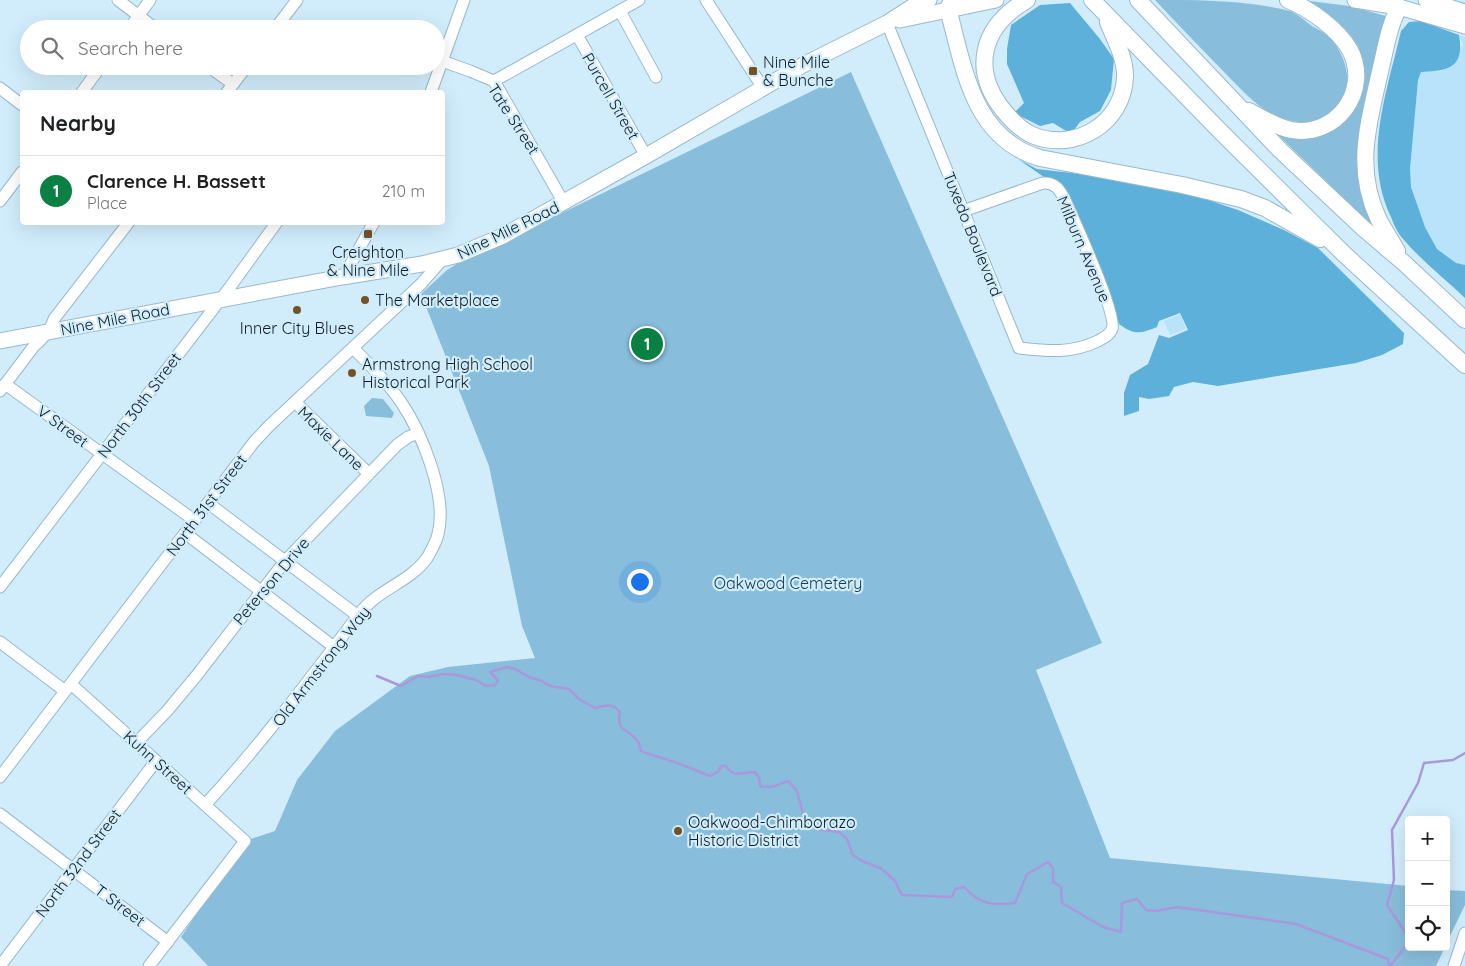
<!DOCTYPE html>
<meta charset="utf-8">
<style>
body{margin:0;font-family:Quicksand,sans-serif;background:#f6f6f6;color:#202124}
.controls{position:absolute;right:15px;bottom:15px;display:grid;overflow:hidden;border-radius:5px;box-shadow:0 5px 20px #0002}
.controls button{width:45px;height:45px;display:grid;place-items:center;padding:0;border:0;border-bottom:1px solid #e0e0e0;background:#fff;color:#202124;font:25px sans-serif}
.you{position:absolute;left:639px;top:581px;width:18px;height:18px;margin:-12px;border:4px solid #fff;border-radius:50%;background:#1a73e8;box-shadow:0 0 0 8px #1a73e833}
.badge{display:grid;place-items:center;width:32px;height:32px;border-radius:50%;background:#0b8043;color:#fff;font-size:16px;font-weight:700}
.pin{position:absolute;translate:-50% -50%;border:2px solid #fff;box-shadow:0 1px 5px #0006}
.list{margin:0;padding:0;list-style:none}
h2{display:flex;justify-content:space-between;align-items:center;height:65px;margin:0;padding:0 20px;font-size:21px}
h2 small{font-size:16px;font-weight:400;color:#757577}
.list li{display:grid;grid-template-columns:32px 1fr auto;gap:15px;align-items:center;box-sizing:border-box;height:70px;padding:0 20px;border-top:1px solid #e0e0e0}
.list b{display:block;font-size:19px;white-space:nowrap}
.list p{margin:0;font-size:16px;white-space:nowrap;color:#757577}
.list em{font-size:16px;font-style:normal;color:#757577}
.icon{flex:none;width:28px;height:28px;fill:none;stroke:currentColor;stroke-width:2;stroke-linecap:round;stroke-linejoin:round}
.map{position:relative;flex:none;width:1465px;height:966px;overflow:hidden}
.search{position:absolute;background:#fff;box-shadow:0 5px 20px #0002;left:20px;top:20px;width:425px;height:55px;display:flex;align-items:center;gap:12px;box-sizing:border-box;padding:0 18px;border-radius:28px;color:#757577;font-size:19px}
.panel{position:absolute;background:#fff;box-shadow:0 5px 20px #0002;left:20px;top:90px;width:425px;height:135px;border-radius:5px}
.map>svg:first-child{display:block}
.built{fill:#b8e3fa}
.green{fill:#88bedb}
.forest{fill:#5cb0d9}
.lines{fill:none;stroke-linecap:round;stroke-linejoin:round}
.stream{stroke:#aa98dd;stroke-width:2.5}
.minor-casing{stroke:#98b9cc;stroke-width:13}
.major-casing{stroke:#98b9cc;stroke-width:17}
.highway-casing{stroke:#98b9cc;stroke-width:18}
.minor{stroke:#fff;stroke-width:11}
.major{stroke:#fff;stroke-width:15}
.highway{stroke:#fff;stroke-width:16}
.poi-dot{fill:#725328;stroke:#d1edfc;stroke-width:2}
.labels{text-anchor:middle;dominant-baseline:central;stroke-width:4.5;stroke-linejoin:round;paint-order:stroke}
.poi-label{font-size:16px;fill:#111e24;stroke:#d1edfc;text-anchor:start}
.street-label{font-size:16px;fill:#111e24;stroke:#d1edfc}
.park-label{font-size:16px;fill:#153b4d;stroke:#d1edfc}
</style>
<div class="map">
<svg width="1465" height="966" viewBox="0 0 1465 966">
<rect width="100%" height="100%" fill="#d1edfc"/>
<g class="built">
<path d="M1459 35 1465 37V265L1456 263 1437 249 1425 227 1417 206 1411 187 1410 169 1418 80 1421 72 1441 71 1463 45Z"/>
<path d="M1180 314 1186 329 1170 335 1164 321Z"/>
</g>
<g class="green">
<path d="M1155 0C1199 0 1247 0 1290 11 1298 14 1305 21 1312 26 1319 30 1329 35 1333 41 1370 91 1329 141 1275 115 1256 107 1240 88 1226 74 1202 49 1178 25 1155 0Z"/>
<path d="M1302 0 1349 6 1386 16 1363 116 1357 153 1358 173 1376 229 1275 132 1326 133 1361 64Z"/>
<path d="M851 72 1102 643 1036 670 1110 858 1409 886V947H1445L1436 966H208L181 937 245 841 275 831 297 780 335 731 410 676 448 667 535 658 522 626 489 466 421 294 447 270 455 265Z"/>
<path d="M372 398 383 399 394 413 392 418 366 416 364 406Z"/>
<path d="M1446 890 1465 891V905L1446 944Z"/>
</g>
<g class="forest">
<path d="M1070 3 1100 39 1114 59 1111 90 1100 111 1080 122 1071 134 1053 123 1040 126 1014 113 1024 103 1007 64V49L1011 25 1040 5Z"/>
<path d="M1421 21 1459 35C1465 70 1446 70 1421 72L1418 80 1410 169 1411 187 1425 227 1437 249 1456 263 1465 265V298C1445 279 1422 261 1404 240 1398 234 1394 225 1391 217 1362 157 1387 92 1401 31L1409 22Z"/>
<path d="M1018 159 1037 169 1089 175 1199 197 1238 210 1284 230 1318 248 1404 333 1403 344 1382 355 1356 363 1218 386 1193 382 1174 387 1169 396 1149 399 1139 397V411L1124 416V393L1130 375 1148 364 1159 335 1169 338 1188 330 1180 313 1159 321 1157 327C1140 334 1134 335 1119 324L1067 193Z"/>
</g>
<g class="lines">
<g class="stream">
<path d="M377 676 401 686 418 676 429 677 443 674 457 675 476 680 486 686 495 685 498 680 490 672 507 667 515 669 529 677 542 681 550 686 569 689 579 699 595 708C605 706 612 702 620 712 616 732 627 728 637 740 639 742 640 748 641 751 651 756 659 756 668 760 683 765 696 770 710 776L718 772 721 766H726C732 778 744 772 755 772L759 778 760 786C770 789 778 785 788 781L797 791 803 814 816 829 839 832 847 839 853 855 862 861 882 869 895 881 902 895 952 897 955 889 964 887C979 904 993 906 1015 903L1027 874 1048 862 1053 868V882L1061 887 1062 903 1103 927 1121 932 1122 903 1137 899 1146 910 1156 911 1177 907 1296 924 1388 959 1389 966"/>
<path d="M1409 938 1387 905 1394 880 1392 830 1418 783 1424 763 1453 760 1465 753"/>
<path d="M1390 966 1409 942"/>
</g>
<g class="minor-casing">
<g id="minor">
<path d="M118 0 156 29"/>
<path d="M706 0 763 88"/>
<path d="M620 11 656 77"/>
<path d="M887 23 1019 348C1047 351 1071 354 1098 341 1103 338 1110 335 1112 329 1118 316 1073 218 1065 200 1060 190 1055 182 1043 183L963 211"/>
<path d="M129 29 150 0"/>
<path d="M275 29 297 0"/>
<path d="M577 35 646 156"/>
<path d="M442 61 470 71 494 81 564 203"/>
<path d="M208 66 233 84"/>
<path d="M494 81 639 0"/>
<path d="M0 88 22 105"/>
<path d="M82 92 101 66"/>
<path d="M227 92 247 66"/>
<path d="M431 92 464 0"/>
<path d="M0 201 22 172"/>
<path d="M344 276 374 222"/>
<path d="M5 384 194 520"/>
<path d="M0 391 34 346C42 340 51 329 54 319L129 222"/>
<path d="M295 402 368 473"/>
<path d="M208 503 358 616"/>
<path d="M185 533 334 647"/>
<path d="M0 587 230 287 277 222"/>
<path d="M0 642 65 691"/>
<path d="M71 684 245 841 149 966"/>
<path d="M137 742 167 711 197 675 285 561 397 445 408 437 418 433"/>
<path d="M0 777 254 442 269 426 421 284 442 260"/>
<path d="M205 805C261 744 310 679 360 613 377 590 410 582 427 558 431 551 436 543 438 534 448 497 422 433 401 402 387 382 370 365 353 348"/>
<path d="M0 814 168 942"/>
<path d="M0 966 156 761"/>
<path d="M1454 966 1465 933"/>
</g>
</g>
<g class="major-casing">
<g id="major">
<path d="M1355 0 1399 7 1465 26"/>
<path d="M1426 0 1465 12"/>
<path d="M900 20 996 0"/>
<path d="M0 341 342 277 422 264 458 255 503 236 646 156 801 66 887 23 915 5 929 0"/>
</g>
</g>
<g class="highway-casing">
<g id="highway">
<path d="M952 0 948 9C964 67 972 138 1040 158L1182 185 1241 199 1265 208 1320 239"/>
<path d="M1027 0C982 26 970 69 1004 111 1012 121 1020 129 1032 135 1075 153 1124 123 1125 76 1125 57 1115 40 1108 22"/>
<path d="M1092 0 1222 133 1343 253 1465 365"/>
<path d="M1138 0 1280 150 1363 228 1403 262 1465 320"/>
<path d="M1249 111C1262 118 1276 127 1291 130 1336 138 1371 91 1350 50 1338 29 1310 9 1288 0"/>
<path d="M1397 251C1391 240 1384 230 1378 218 1355 168 1368 126 1379 76 1385 52 1388 28 1399 7"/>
</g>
</g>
<use href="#minor" class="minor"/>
<use href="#major" class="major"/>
<use href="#highway" class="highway"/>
</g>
<g class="poi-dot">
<rect x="748" y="66" width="10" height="10" rx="2.5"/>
<rect x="363" y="229" width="10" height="10" rx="2.5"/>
<circle cx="365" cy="300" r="5"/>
<circle cx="297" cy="310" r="5"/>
<circle cx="352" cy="373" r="5"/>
<circle cx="678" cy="831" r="5"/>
</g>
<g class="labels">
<g class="poi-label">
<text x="763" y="62">Nine Mile<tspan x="763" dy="18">&amp; Bunche</tspan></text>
<text x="368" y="252" text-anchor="middle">Creighton<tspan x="368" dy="18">&amp; Nine Mile</tspan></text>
<text x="375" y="300">The Marketplace</text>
<text x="297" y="328" text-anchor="middle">Inner City Blues</text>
<text x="362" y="364">Armstrong High School<tspan x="362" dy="18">Historical Park</tspan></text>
<text x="688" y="822">Oakwood-Chimborazo<tspan x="688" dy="18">Historic District</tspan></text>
</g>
<g class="street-label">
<text transform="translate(611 96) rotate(60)">Purcell Street</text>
<text transform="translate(514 119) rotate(57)">Tate Street</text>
<text transform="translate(508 230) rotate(-26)">Nine Mile Road</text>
<text transform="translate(973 234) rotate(68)">Tuxedo Boulevard</text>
<text transform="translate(1084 249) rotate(67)">Milburn Avenue</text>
<text transform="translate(115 319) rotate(-11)">Nine Mile Road</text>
<text transform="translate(139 405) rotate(-53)">North 30th Street</text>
<text transform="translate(63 426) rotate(36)">V Street</text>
<text transform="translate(331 438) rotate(44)">Maxie Lane</text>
<text transform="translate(206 505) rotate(-53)">North 31st Street</text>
<text transform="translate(271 581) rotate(-50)">Peterson Drive</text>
<text transform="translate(321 666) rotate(-52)">Old Armstrong Way</text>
<text transform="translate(158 762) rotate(42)">Kuhn Street</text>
<text transform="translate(78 863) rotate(-53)">North 32nd Street</text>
<text transform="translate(120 905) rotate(37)">T Street</text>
</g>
<g class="park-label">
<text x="788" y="583">Oakwood Cemetery</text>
</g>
</g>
</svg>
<div class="controls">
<button>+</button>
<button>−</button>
<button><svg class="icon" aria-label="locate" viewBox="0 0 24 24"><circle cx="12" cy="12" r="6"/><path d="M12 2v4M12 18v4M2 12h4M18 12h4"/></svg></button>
</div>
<div class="you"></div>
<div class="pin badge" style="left:647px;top:344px">1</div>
<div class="search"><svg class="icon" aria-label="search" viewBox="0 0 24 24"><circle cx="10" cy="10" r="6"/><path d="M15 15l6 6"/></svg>Search here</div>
<section class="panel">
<h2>Nearby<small></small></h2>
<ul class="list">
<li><span class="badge">1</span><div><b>Clarence H. Bassett</b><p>Place</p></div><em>210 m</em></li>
</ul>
</section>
</div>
